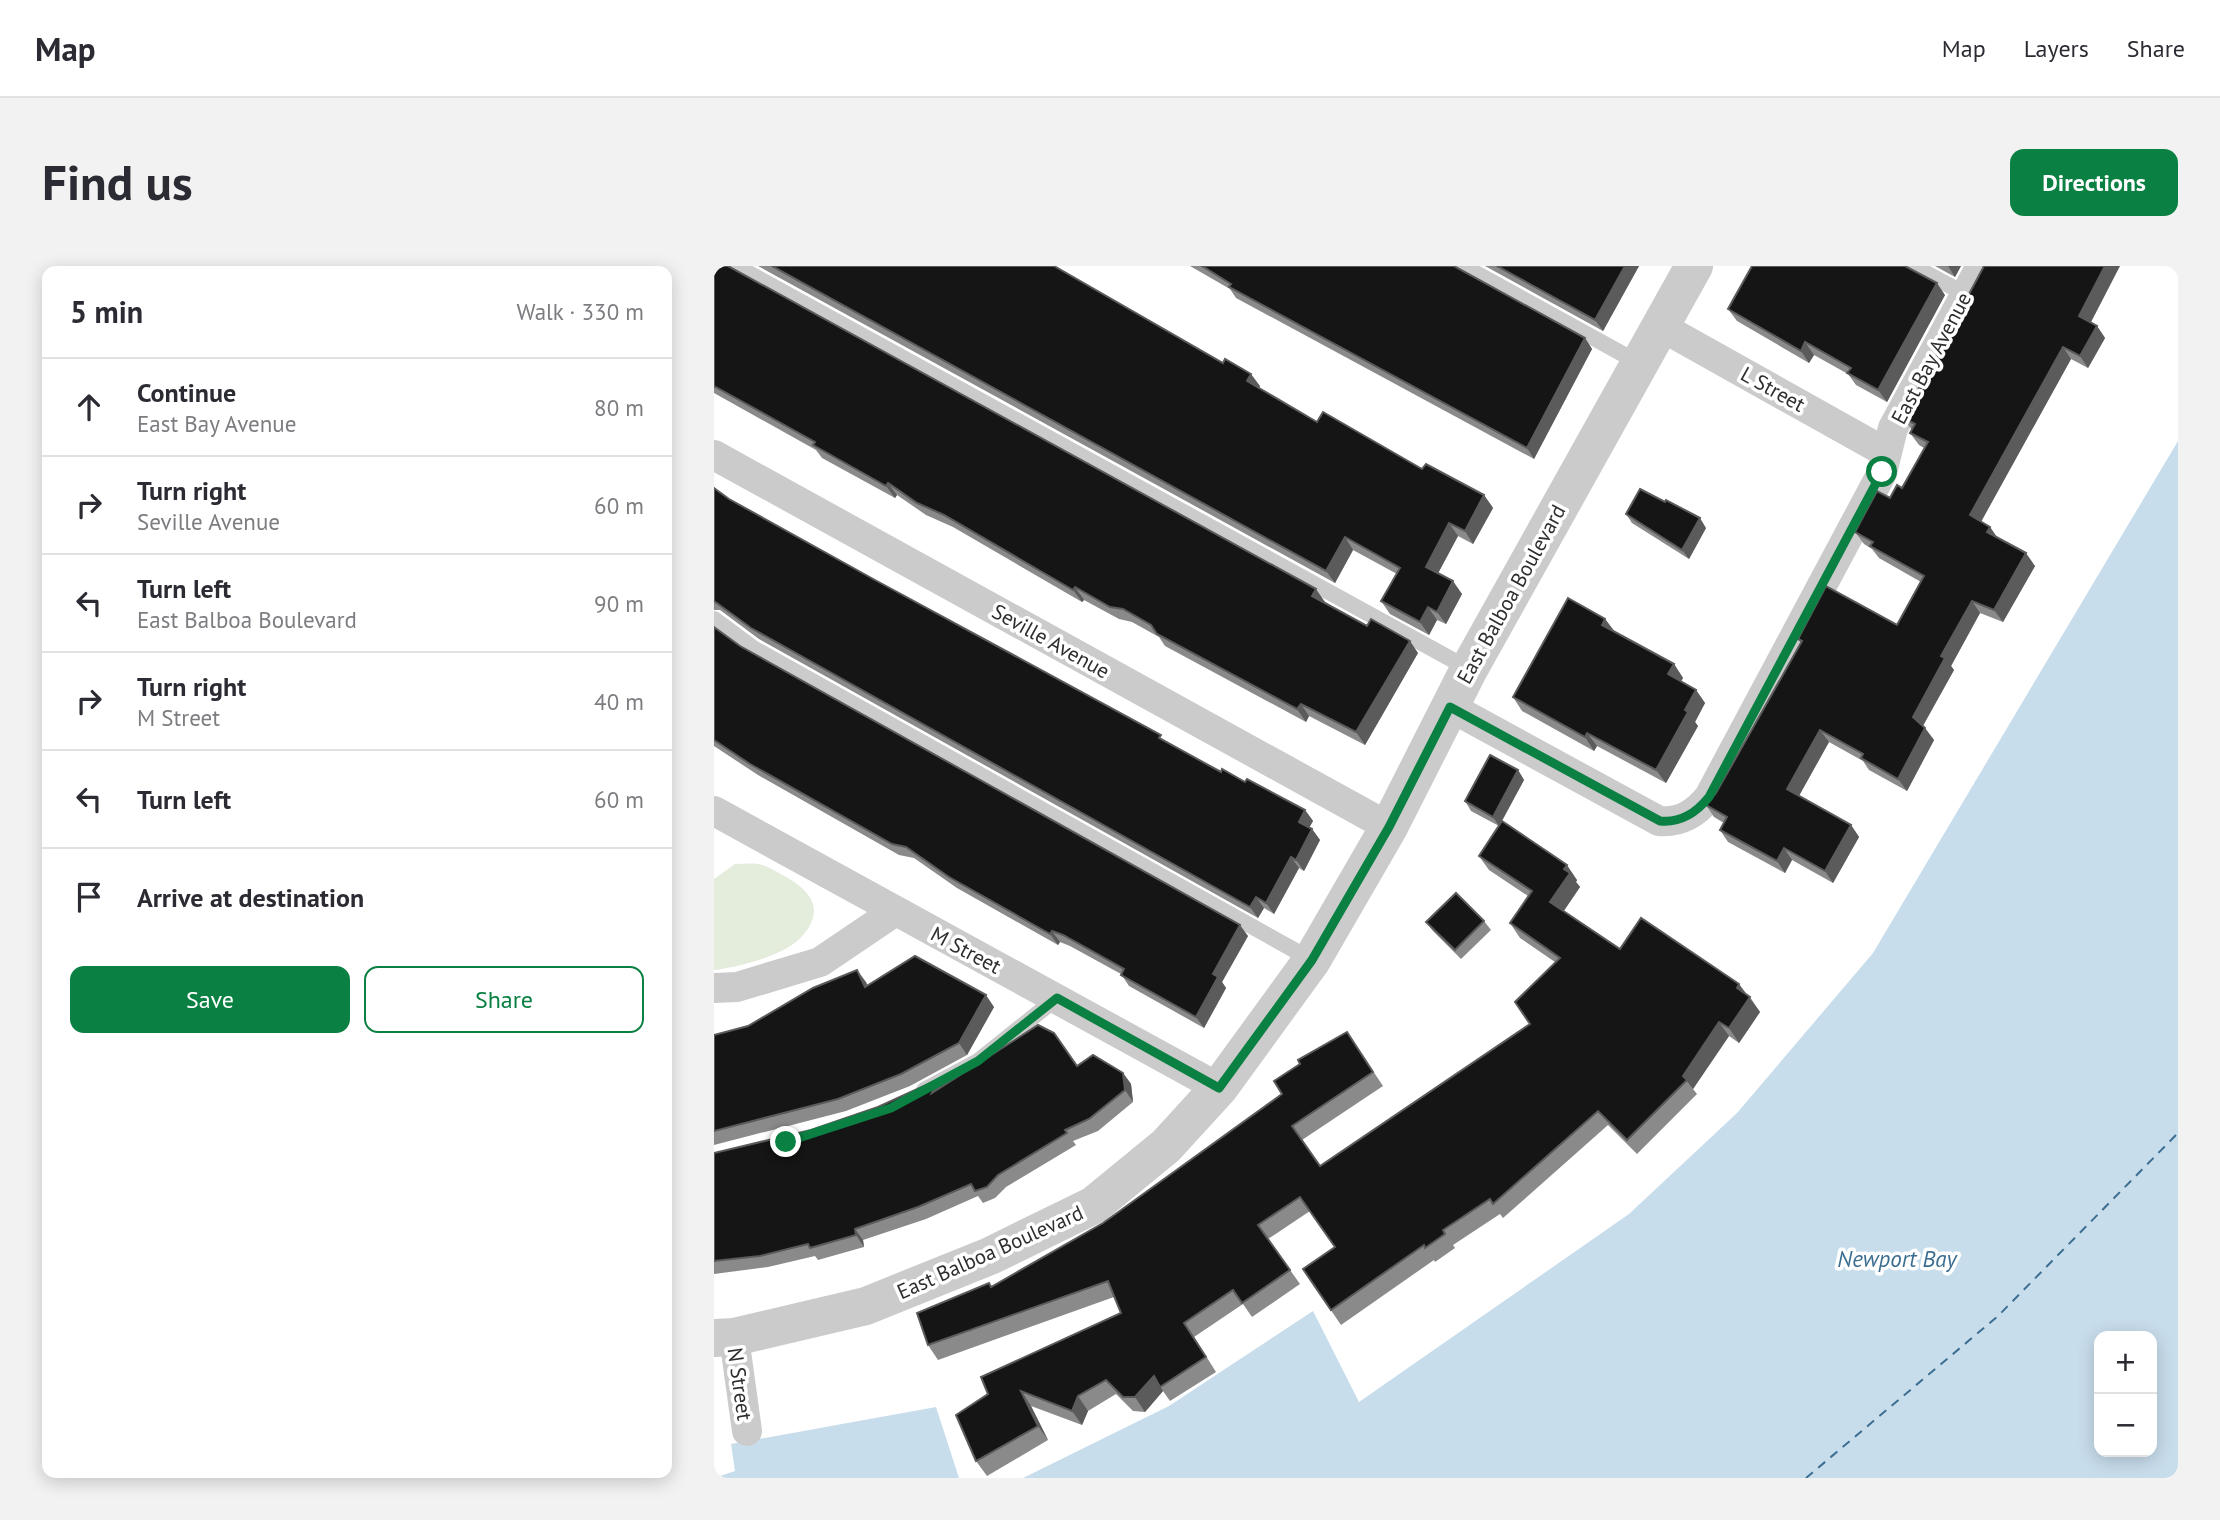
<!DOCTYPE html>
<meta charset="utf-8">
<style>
body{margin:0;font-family:"PT Sans",sans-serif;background:#f2f2f3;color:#2b2b33}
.controls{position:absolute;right:21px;bottom:21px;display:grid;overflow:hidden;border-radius:14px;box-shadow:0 4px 18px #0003}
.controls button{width:63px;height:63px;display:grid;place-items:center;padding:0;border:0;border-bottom:2px solid #e1e1e2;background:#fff;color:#2b2b33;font:35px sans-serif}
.stop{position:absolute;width:21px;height:21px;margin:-16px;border:5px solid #0b8043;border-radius:50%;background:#fff}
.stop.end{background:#0b8043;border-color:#fff;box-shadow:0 2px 7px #0008}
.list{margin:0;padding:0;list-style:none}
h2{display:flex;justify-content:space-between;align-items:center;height:91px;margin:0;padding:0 28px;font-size:30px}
h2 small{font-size:23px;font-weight:400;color:#7c7c81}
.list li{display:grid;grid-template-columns:46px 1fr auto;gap:21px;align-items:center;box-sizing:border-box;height:98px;padding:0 28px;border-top:2px solid #e1e1e2}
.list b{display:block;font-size:26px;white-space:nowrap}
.list p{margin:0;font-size:23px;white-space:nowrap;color:#7c7c81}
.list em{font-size:23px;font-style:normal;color:#7c7c81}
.actions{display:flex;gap:14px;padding:21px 28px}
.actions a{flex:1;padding:16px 0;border:2px solid #0b8043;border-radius:14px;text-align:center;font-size:24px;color:#0b8043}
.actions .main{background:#0b8043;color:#fff}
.icon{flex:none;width:38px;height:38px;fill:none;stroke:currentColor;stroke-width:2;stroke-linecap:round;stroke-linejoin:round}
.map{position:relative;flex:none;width:1464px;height:1212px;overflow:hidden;border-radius:14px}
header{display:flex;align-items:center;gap:42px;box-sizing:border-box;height:98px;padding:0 35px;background:#fff;border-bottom:2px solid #e1e1e2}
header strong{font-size:33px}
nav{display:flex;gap:38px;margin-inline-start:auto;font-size:24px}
.intro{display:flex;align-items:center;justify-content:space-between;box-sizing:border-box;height:168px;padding:0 42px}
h1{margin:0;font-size:49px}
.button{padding:18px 32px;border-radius:14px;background:#0b8043;color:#fff;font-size:24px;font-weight:700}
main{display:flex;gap:42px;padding:0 42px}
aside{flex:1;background:#fff;border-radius:14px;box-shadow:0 4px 18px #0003}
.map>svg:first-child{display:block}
.green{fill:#e4ecdc}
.water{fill:#c8ddec;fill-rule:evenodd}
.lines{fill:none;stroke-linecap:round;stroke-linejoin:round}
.ferry{stroke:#3c6e91;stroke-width:2;stroke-dasharray:9 7;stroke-linecap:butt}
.service{stroke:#cbcbcb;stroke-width:16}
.minor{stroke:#cbcbcb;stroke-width:30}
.tertiary{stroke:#cbcbcb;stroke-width:38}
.wall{fill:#8a8a8a}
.shaded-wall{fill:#5b5b5b}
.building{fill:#151515;stroke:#5b5b5b;stroke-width:2}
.route{stroke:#0b8043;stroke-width:9}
.labels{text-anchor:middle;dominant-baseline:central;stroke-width:7;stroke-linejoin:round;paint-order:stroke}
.street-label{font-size:21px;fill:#2e2e2e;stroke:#fff}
.water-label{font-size:23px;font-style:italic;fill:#3c6e91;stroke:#fff}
</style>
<header>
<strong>Map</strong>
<nav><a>Map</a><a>Layers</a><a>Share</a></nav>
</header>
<div class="intro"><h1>Find us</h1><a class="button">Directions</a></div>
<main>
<aside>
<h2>5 min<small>Walk · 330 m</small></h2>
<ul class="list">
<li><svg class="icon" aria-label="ahead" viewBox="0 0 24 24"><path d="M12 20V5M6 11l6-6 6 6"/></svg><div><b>Continue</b><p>East Bay Avenue</p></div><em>80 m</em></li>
<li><svg class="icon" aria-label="right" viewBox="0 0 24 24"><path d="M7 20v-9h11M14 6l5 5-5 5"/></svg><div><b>Turn right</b><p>Seville Avenue</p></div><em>60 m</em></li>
<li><svg class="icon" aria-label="left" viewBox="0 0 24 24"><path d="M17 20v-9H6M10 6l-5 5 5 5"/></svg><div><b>Turn left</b><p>East Balboa Boulevard</p></div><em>90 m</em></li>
<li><svg class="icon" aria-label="right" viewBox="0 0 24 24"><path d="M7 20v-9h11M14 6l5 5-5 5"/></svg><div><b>Turn right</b><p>M Street</p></div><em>40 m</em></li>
<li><svg class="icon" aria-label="left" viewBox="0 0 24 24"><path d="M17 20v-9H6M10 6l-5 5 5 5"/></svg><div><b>Turn left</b></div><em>60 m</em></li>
<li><svg class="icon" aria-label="arrive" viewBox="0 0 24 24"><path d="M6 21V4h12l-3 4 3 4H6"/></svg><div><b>Arrive at destination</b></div></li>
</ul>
<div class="actions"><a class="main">Save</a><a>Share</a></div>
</aside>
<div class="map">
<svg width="1464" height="1212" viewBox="0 0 1464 1212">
<rect width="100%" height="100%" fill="#fff"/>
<path class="green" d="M21 598C28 598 36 597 43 598 50 598 57 603 63 606 88 619 115 637 90 668 74 689 25 701 0 704V613Z"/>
<g class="water">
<path d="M1464 175V1212H309L455 1140 599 1045 645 1136 915 948 1023 847 1159 687ZM1438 1070V1186H1385V1070Z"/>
<path d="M222 1141 245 1212H0L21 1205 17 1178Z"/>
</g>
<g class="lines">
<path class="ferry" d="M1092 1212 1284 1050 1464 867"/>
<g class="service">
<path d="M22 0 755 403"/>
<path d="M749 0 925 97"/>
<path d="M1199 0 1251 28"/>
<path d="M0 353 39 382 598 694"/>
<path d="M210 824 264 795 343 732"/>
</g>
<g class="minor">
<path d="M946 60 1171 186"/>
<path d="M0 189 675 561"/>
<path d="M736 441 945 555C967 557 982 547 995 531L1168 207 1179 162 1267 0"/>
<path d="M0 545 505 822"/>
<path d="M0 722 23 721 106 696 180 646"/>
<path d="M20 1071 33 1165"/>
</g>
<path class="tertiary" d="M0 1072 20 1071 152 1040 276 990 380 939 452 880 505 822 598 694 675 561 755 403 980 0"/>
</g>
<g class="wall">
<path d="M0 0 611 336H610L653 360 704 387 651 479 595 450 592 456 451 380 445 371 418 356 405 353 370 334 368 336 239 261 212 249 183 229 181 232 108 192 102 184 0 127Z"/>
<path d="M44 0H340L546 120 545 122 603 156 708 203 770 229 779 242 759 278 744 270 724 307 748 328 732 358 723 354 715 369 676 348 667 335 683 308 639 284 621 317Z"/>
<path d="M476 0H740L871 72 878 83 820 193 522 32 516 23Z"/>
<path d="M771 0H925L889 65Z"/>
<path d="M1221 0H1247L1241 11Z"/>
<path d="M1231 29 1173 136 1142 119 1134 108 1100 89 1095 97 1023 55 1014 43Z"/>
<path d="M1377 57 1383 60 1391 72 1374 102 1357 93 1267 256 1276 261 1283 271 1321 300 1289 356 1266 347 1237 400 1240 404 1209 460 1220 474 1193 525 1155 504 1149 495 1115 476 1085 530 1137 559 1145 571 1119 617 1078 594 1071 607 1014 576 1006 564 1010 557 1000 551 992 539 1002 527 1087 377 1084 373 1183 359 1207 316 1165 292 1158 283 1150 278 1141 266 1176 232 1188 222 1210 182 1205 179 1196 167 1198 164 1189 152Z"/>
<path d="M0 222 15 233 507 506 531 516 591 544 599 555 595 562 598 563 606 574 590 605 585 602 560 648 550 642 544 652 45 373 6 344H0Z"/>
<path d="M912 248 992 262 975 293 918 257Z"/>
<path d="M891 353 900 365 960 398 969 412 967 415 982 424 991 437 981 456 984 460 952 517 883 480 880 485 808 445 799 431Z"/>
<path d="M0 361 26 380 534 670 508 716 512 722 490 762 415 720 407 708 356 680 346 676 344 679 243 622 200 592 185 589 44 509 0 480Z"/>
<path d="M804 504 810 514 788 555 863 614 862 616 866 621 850 645 906 683 1036 731 1046 746 1025 777 1015 770 979 823 983 828 923 888 894 859 789 952 786 948 739 979 741 982 721 996 720 994 627 1059 589 1003 621 981 596 945 554 973 586 1018 538 1051 529 1038 480 1071 502 1106 456 1135 449 1125 431 1146 419 1145 402 1128 374 1145 368 1159 317 1140 334 1174 273 1210 262 1195 242 1149 407 1047 400 1031 224 1094 214 1079 275 1017 278 1020 389 957 643 781 669 820 588 874 606 900 816 758 841 696 806 672 796 657 814 630 775 604 765 590 785 560 757 545 751 535Z"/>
<path d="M770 655 777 664 747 693 719 665 712 656Z"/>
<path d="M152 716 153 719 280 741 253 789 196 820 132 845 0 879V769L34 760Z"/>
<path d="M363 800 409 807 417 818 419 836 384 865 359 875 362 879 292 921 281 932 269 937 264 930 212 953 149 974 150 981 104 994 101 990 54 1001 0 1008V887L97 864 230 819Z"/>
</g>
<g class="shaded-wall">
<path d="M911 0H925L889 65 881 54Z"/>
<path d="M1234 0H1247L1241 11Z"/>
<path d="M1391 0H1406L1374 62 1365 50Z"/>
<path d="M1223 17 1231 29 1173 136 1164 124Z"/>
<path d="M1383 60 1391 72 1374 102 1366 90Z"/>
<path d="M871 72 878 83 820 193 813 182Z"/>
<path d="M1091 76 1100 89 1095 97 1087 85Z"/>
<path d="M1349 81 1357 93 1264 261 1256 249Z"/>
<path d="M537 108 546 120 542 128 533 115Z"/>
<path d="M174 217 183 229 181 232 172 220Z"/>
<path d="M770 229 779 242 759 278 751 265Z"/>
<path d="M986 252 992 262 975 293 968 284Z"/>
<path d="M735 257 744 270 721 313 712 301Z"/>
<path d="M1276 261 1284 273 1273 266Z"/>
<path d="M631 271 639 284 621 317 612 305Z"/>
<path d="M1312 287 1321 300 1289 356 1280 344Z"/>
<path d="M739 315 748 328 732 358 723 346Z"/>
<path d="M361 321 370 334 368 336 359 324Z"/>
<path d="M602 323 611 336 607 342 598 330Z"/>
<path d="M1258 335 1266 347 1237 400 1240 404 1207 463 1199 451 1227 390Z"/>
<path d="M714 341 723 354 715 369 706 356Z"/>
<path d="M891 353 901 366 888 359Z"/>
<path d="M696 375 704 387 651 479 642 466Z"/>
<path d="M960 398 969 412 963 422 954 408Z"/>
<path d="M982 424 991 437 981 456 984 460 952 517 942 504 971 444Z"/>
<path d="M587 438 595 450 592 456 583 443Z"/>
<path d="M1211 462 1220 474 1193 525 1184 513Z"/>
<path d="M1106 464 1115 476 1082 535 1073 523Z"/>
<path d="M873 467 883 480 880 485 871 471Z"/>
<path d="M804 504 810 514 785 560 779 551Z"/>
<path d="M591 544 599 555 592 567 585 556Z"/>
<path d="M1137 559 1145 571 1119 617 1111 605Z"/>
<path d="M598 563 606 574 590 605 582 594Z"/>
<path d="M1070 582 1078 594 1071 607 1063 595Z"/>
<path d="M577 591 585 602 560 648 552 637Z"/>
<path d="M853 599 863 614 862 616 866 621 846 650 836 636 850 603Z"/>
<path d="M542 631 550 642 544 652 536 641Z"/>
<path d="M526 659 534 670 508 716 512 722 490 762 482 751 499 708Z"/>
<path d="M338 665 346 676 344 679 336 668Z"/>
<path d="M143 704 152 716 159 733 151 721Z"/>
<path d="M1025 718 1046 746 1025 777 1015 762 1023 722Z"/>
<path d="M272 729 280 741 253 789 245 777Z"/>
<path d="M1005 756 1015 770 979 823 969 810Z"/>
<path d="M409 807 417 818 419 836 411 824Z"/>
<path d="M225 813 234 824 218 827Z"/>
<path d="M141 963 149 974 150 981 142 969Z"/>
<path d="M440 1110 449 1125 431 1146 421 1131Z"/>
<path d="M307 1125 317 1140 334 1174 324 1160Z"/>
<path d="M364 1130 374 1145 368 1159 358 1145Z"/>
</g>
<g class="building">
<path d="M0 0H14L602 323 598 330 653 360 657 353 696 375 642 466 587 438 583 443 443 368 437 359 409 343 396 341 361 321 359 324 230 249 203 237 174 217 172 220 99 179 101 176 0 120Z"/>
<path d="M58 0H340L509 97 511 93 537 108 533 115 603 156 609 146 708 203 712 198 770 229 751 265 735 257 712 301 739 315 723 346 714 341 706 356 667 335 686 302 631 271 612 305Z"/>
<path d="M488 0H740L871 72 813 182 515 21 517 18Z"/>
<path d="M783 0H911L881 54Z"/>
<path d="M1038 0H1191L1223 17 1164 124 1133 107 1137 102 1091 76 1087 85 1014 43Z"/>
<path d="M1270 0H1391L1365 50 1383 60 1366 90 1349 81 1256 249 1276 261 1273 266 1312 287 1280 344 1258 335 1227 390 1231 392 1199 451 1211 462 1184 513 1147 492 1149 488 1106 464 1073 523 1137 559 1111 605 1070 582 1063 595 1006 564 1013 551 992 539 1002 527 1088 375 1084 373 1112 320 1183 359 1210 310 1156 280 1159 276 1141 266 1163 225 1176 232 1183 219 1188 222 1214 176 1196 167 1201 158 1189 152Z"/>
<path d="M0 222 15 233 161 314 447 469 445 472 507 506 508 503 531 516 533 513 591 544 585 556 598 563 582 594 577 591 552 637 542 631 536 641 37 362 0 335Z"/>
<path d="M926 223 951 236 952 234 986 252 968 284 912 248Z"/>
<path d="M854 332 891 353 888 359 960 398 954 408 982 424 971 444 974 446 942 504 873 467 871 471 799 431Z"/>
<path d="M0 361 26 380 526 659 499 708 504 711 482 751 407 709 410 703 349 669 338 665 336 668 235 611 192 581 178 578 36 498 0 474Z"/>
<path d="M776 489 804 504 779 551 751 535Z"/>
<path d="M788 555 853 599 850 603 856 607 836 636 906 683 927 652 1025 718 1023 722 1036 731 1015 762 1005 756 969 810 973 814 913 874 884 845 779 938 776 933 729 964 731 968 711 982 710 979 617 1044 589 1003 621 981 586 931 544 959 576 1004 528 1037 519 1024 470 1057 492 1091 446 1121 440 1110 421 1131H409L392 1114 364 1130 358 1145 307 1125 324 1160 262 1195 242 1149 274 1128 267 1111 407 1047 394 1015 214 1079 203 1047 275 1017 277 1021 389 957 568 828 560 815 586 798 584 794 633 766 659 806 578 860 606 900 816 758 801 736 846 692 796 657 818 625 765 590Z"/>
<path d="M742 627 770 655 741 684 712 656Z"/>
<path d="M201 690 272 729 245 777 187 808 124 833 0 865V769L34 760 99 722 143 704 151 721Z"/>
<path d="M324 759 340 767 363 800 379 789 409 807 411 824 375 853 351 864 353 867 284 909 273 921 261 925 257 918 204 941 141 963 142 969 96 982 94 978 46 990 0 995V887L97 864 164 841 225 813 218 827Z"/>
</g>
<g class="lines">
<path class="route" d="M72 876 177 842 264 795 343 732 505 822 598 694 675 561 736 441 946 555C967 557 982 547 995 531L1168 206"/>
</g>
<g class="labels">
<g class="street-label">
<text transform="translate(1217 92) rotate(-62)">East Bay Avenue</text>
<text transform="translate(1059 123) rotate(29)">L Street</text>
<text transform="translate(797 328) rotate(-61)">East Balboa Boulevard</text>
<text transform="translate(337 375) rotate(29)">Seville Avenue</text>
<text transform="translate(252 684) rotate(28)">M Street</text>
<text transform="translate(276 986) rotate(-24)">East Balboa Boulevard</text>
<text transform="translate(26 1118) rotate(82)">N Street</text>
</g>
<g class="water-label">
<text x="1183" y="992">Newport Bay</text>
</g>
</g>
</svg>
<div class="controls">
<button>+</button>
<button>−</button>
</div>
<div class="stop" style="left:1168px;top:206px"></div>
<div class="stop end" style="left:72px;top:876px"></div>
</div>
</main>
